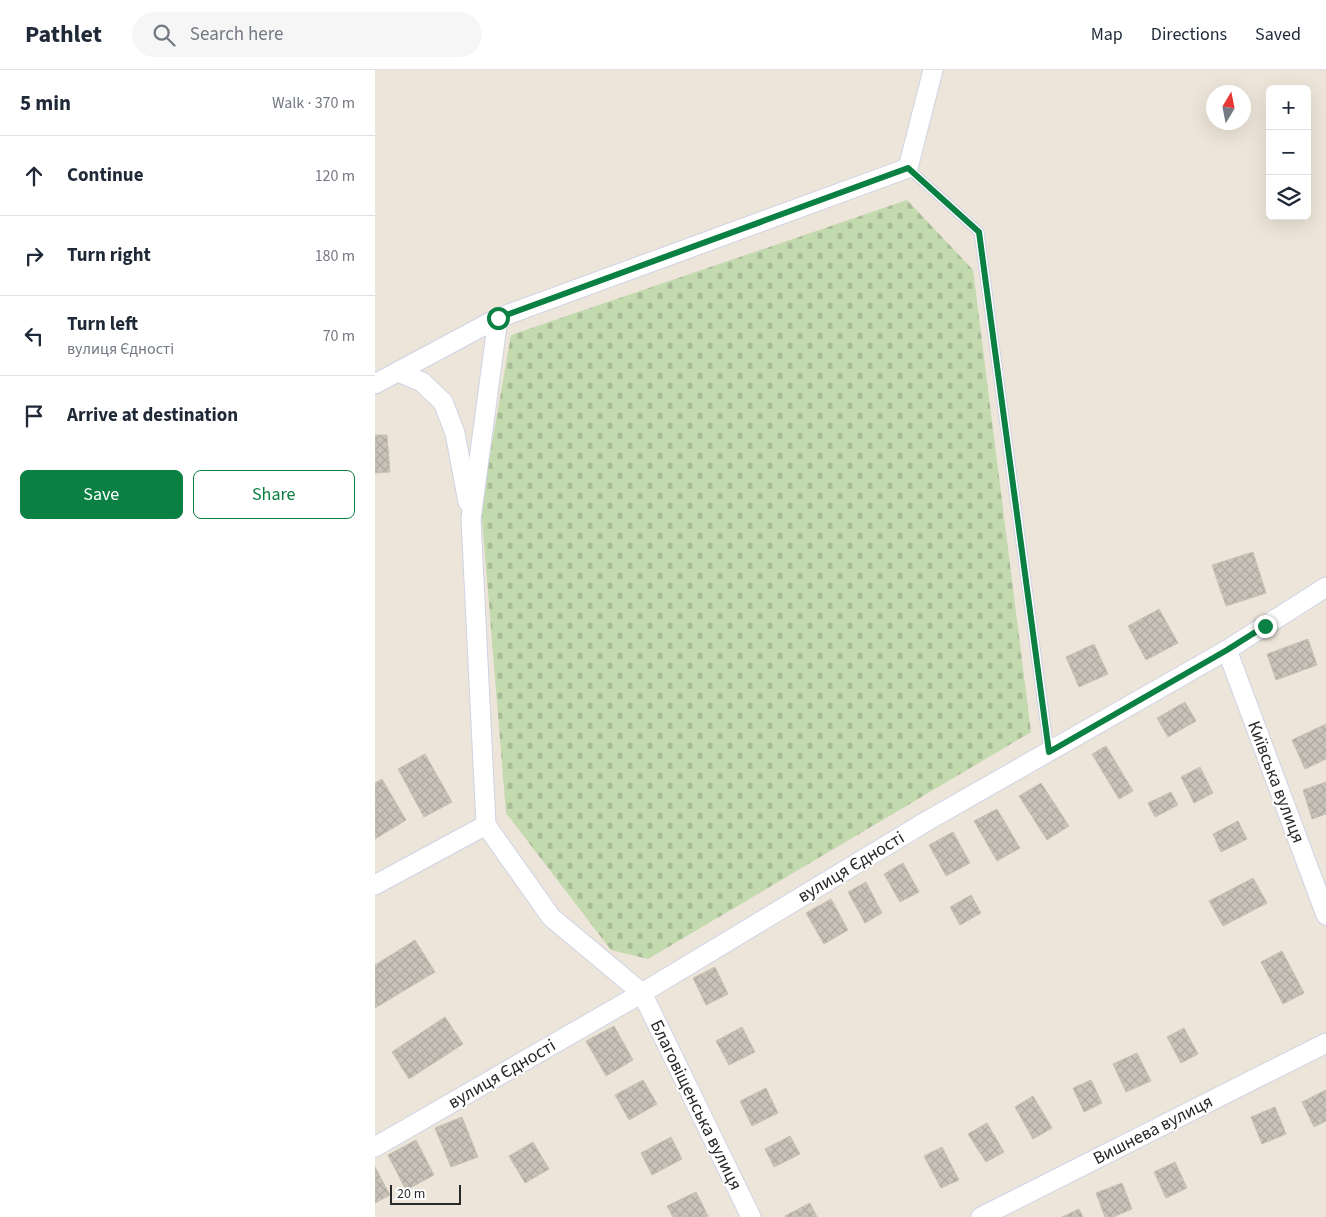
<!DOCTYPE html>
<meta charset="utf-8">
<style>
body{margin:0;font-family:"Source Sans 3",sans-serif;background:#f6f6f7;color:#1f2937}
.controls{position:absolute;right:15px;top:15px;display:grid;overflow:hidden;border-radius:8px;box-shadow:0 5px 20px #0002}
.controls button{width:45px;height:45px;display:grid;place-items:center;padding:0;border:0;border-bottom:1px solid #e0e1e3;background:#fff;color:#1f2937;font:25px sans-serif}
.compass{position:absolute;left:831px;top:15px;width:45px;height:45px;border-radius:50%;background:#fff;box-shadow:0 5px 20px #0002;rotate:10deg}
.scale{position:absolute;left:15px;bottom:12px;width:71px;box-sizing:border-box;padding-left:5px;border:2px solid #292929;border-top:0;font-size:14px;line-height:18px;white-space:nowrap;color:#292929;-webkit-text-stroke:4px #fff;paint-order:stroke}
.stop{position:absolute;width:15px;height:15px;margin:-11px;border:4px solid #0b8043;border-radius:50%;background:#fff}
.stop.end{background:#0b8043;border-color:#fff;box-shadow:0 1px 5px #0008}
.list{margin:0;padding:0;list-style:none}
h2{display:flex;justify-content:space-between;align-items:center;height:65px;margin:0;padding:0 20px;font-size:21px}
h2 small{font-size:16px;font-weight:400;color:#747a83}
.list li{display:grid;grid-template-columns:32px 1fr auto;gap:15px;align-items:center;box-sizing:border-box;height:80px;padding:0 20px;border-top:1px solid #e0e1e3}
.list b{display:block;font-size:19px;white-space:nowrap}
.list p{margin:0;font-size:16px;white-space:nowrap;color:#747a83}
.list em{font-size:16px;font-style:normal;color:#747a83}
.actions{display:flex;gap:10px;padding:15px 20px}
.actions a{flex:1;padding:11px 0;border:1px solid #0b8043;border-radius:8px;text-align:center;font-size:18px;color:#0b8043}
.actions .main{background:#0b8043;color:#fff}
.icon{flex:none;width:28px;height:28px;fill:none;stroke:currentColor;stroke-width:2;stroke-linecap:round;stroke-linejoin:round}
.map{position:relative;flex:none;width:951px;height:1147px;overflow:hidden}
header{display:flex;align-items:center;gap:30px;box-sizing:border-box;height:70px;padding:0 25px;background:#fff;border-bottom:1px solid #e0e1e3}
header strong{font-size:24px}
nav{display:flex;gap:28px;margin-inline-start:auto;font-size:18px}
.search{width:350px;height:45px;background:#f6f6f7;display:flex;align-items:center;gap:12px;box-sizing:border-box;padding:0 18px;border-radius:28px;color:#747a83;font-size:19px}
main{display:flex}
aside{flex:1;background:#fff}
.map>svg:first-child{display:block}
.cemetery{fill:url(#cemetery-stones)}
.building{fill:url(#building-cross-hatch);stroke:#c9c1b3}
.lines{fill:none;stroke-linecap:round;stroke-linejoin:round}
.lane-casing{stroke:#ced3e4;stroke-width:11}
.street-casing{stroke:#ced3e4;stroke-width:21}
.lane{stroke:#fff;stroke-width:9}
.street{stroke:#fff;stroke-width:19}
.route{stroke:#0b8043;stroke-width:6}
.labels{text-anchor:middle;dominant-baseline:central;stroke-width:4;stroke-linejoin:round;paint-order:stroke}
.street-label{font-size:18px;fill:#292929;stroke:#fff}
</style>
<header>
<strong>Pathlet</strong>
<div class="search"><svg class="icon" aria-label="search" viewBox="0 0 24 24"><circle cx="10" cy="10" r="6"/><path d="M15 15l6 6"/></svg>Search here</div>
<nav><a>Map</a><a>Directions</a><a>Saved</a></nav>
</header>
<main>
<aside>
<h2>5 min<small>Walk · 370 m</small></h2>
<ul class="list">
<li><svg class="icon" aria-label="ahead" viewBox="0 0 24 24"><path d="M12 20V5M6 11l6-6 6 6"/></svg><div><b>Continue</b></div><em>120 m</em></li>
<li><svg class="icon" aria-label="right" viewBox="0 0 24 24"><path d="M7 20v-9h11M14 6l5 5-5 5"/></svg><div><b>Turn right</b></div><em>180 m</em></li>
<li><svg class="icon" aria-label="left" viewBox="0 0 24 24"><path d="M17 20v-9H6M10 6l-5 5 5 5"/></svg><div><b>Turn left</b><p>вулиця Єдності</p></div><em>70 m</em></li>
<li><svg class="icon" aria-label="arrive" viewBox="0 0 24 24"><path d="M6 21V4h12l-3 4 3 4H6"/></svg><div><b>Arrive at destination</b></div></li>
</ul>
<div class="actions"><a class="main">Save</a><a>Share</a></div>
</aside>
<div class="map">
<svg width="951" height="1147" viewBox="0 0 951 1147">
<defs>
<pattern id="cemetery-stones" width="16" height="16" patternUnits="userSpaceOnUse" patternTransform="scale(1.25)"><rect width="16" height="16" fill="#c3d9ae"/><path d="M2 7V4a2 2 0 0 1 4 0v3zM10 15v-3a2 2 0 0 1 4 0v3z" fill="#a8ba96"/></pattern>
<pattern id="building-cross-hatch" width="8" height="8" patternUnits="userSpaceOnUse" patternTransform="scale(1.25)"><rect width="8" height="8" fill="#c8c2b9"/><path d="M0 0l8 8M0 8l8-8" fill="none" stroke="#aca79f"/></pattern>
</defs>
<rect width="100%" height="100%" fill="#ede5d9"/>
<path class="cemetery" d="M532 130 598 200 656 662 273 889 236 880 131 743 106 436 136 265Z"/>
<g class="building">
<path d="M0 365H12L15 402 0 403Z"/>
<path d="M878 482 891 523 851 536 837 495Z"/>
<path d="M784 539 803 573 771 590 753 556Z"/>
<path d="M933 569 942 595 901 610 892 584Z"/>
<path d="M719 574 733 604 704 617 691 587Z"/>
<path d="M810 632 821 651 793 667 782 648Z"/>
<path d="M951 654V689L930 699 917 670Z"/>
<path d="M731 676 758 721 744 729 717 684Z"/>
<path d="M50 684 77 732 49 747 23 699Z"/>
<path d="M825 697 838 723 819 733 806 707Z"/>
<path d="M7 709 31 750 0 769V713Z"/>
<path d="M951 712V744L937 749 928 720Z"/>
<path d="M666 713 694 756 672 770 644 726Z"/>
<path d="M796 722 803 735 780 747 773 733Z"/>
<path d="M622 739 645 778 622 791 599 751Z"/>
<path d="M863 751 872 769 846 782 838 764Z"/>
<path d="M578 762 595 793 571 806 554 775Z"/>
<path d="M528 793 544 822 525 832 509 804Z"/>
<path d="M878 808 892 833 848 856 834 831Z"/>
<path d="M491 812 507 843 490 853 473 822Z"/>
<path d="M596 825 606 843 585 855 575 837Z"/>
<path d="M456 829 473 860 449 874 431 843Z"/>
<path d="M40 870 60 902 0 938V895Z"/>
<path d="M907 881 929 923 908 934 886 892Z"/>
<path d="M340 897 353 924 331 935 318 908Z"/>
<path d="M70 947 88 974 34 1009 17 982Z"/>
<path d="M239 956 258 990 231 1006 211 971Z"/>
<path d="M367 957 380 982 354 995 341 971Z"/>
<path d="M809 958 823 984 806 993 792 967Z"/>
<path d="M762 983 776 1011 751 1022 738 994Z"/>
<path d="M268 1010 282 1034 254 1050 240 1025Z"/>
<path d="M716 1010 727 1033 709 1042 698 1018Z"/>
<path d="M391 1018 403 1043 377 1056 365 1031Z"/>
<path d="M951 1020V1051L939 1057 927 1032Z"/>
<path d="M658 1026 677 1058 658 1069 640 1037Z"/>
<path d="M900 1037 911 1064 887 1074 876 1047Z"/>
<path d="M87 1047 103 1087 76 1097 60 1058Z"/>
<path d="M612 1053 629 1082 611 1092 593 1064Z"/>
<path d="M415 1066 425 1084 399 1097 390 1079Z"/>
<path d="M296 1067 307 1089 277 1105 266 1083Z"/>
<path d="M41 1070 59 1105 31 1120 13 1085Z"/>
<path d="M158 1072 174 1099 150 1113 134 1086Z"/>
<path d="M567 1077 584 1110 566 1118 549 1086Z"/>
<path d="M800 1092 812 1118 791 1128 779 1102Z"/>
<path d="M0 1097 15 1125 0 1133Z"/>
<path d="M747 1113 757 1139 738 1147H730L721 1123Z"/>
<path d="M321 1122 333 1146 331 1147H298L292 1136Z"/>
<path d="M435 1133 442 1147H411L410 1146Z"/>
<path d="M704 1139 708 1147H687Z"/>
</g>
<g class="lines">
<g class="lane-casing">
<path id="lane" d="M533 98 604 162 674 681"/>
</g>
<g class="street-casing">
<g id="street">
<path d="M123 248 96 449 111 755 176 847 267 923 376 1147"/>
<path d="M23 302 47 312 68 332 80 363 93 432"/>
<path d="M0 314 123 248 533 98 558 0"/>
<path d="M852 580 951 845"/>
<path d="M0 815 111 755"/>
<path d="M0 1077 267 923 552 751 852 580 951 517"/>
<path d="M606 1147 951 973"/>
</g>
</g>
<use href="#lane" class="lane"/>
<use href="#street" class="street"/>
</g>
<g class="lines">
<path class="route" d="M123 248 533 98 604 162 674 682 852 580 890 556"/>
</g>
<g class="labels">
<g class="street-label">
<text transform="translate(901 712) rotate(69)">Київська вулиця</text>
<text transform="translate(476 797) rotate(-31)">вулиця Єдності</text>
<text transform="translate(127 1004) rotate(-30)">вулиця Єдності</text>
<text transform="translate(321 1035) rotate(64)">Благовіщенська вулиця</text>
<text transform="translate(778 1060) rotate(-27)">Вишнева вулиця</text>
</g>
</g>
</svg>
<div class="controls">
<button>+</button>
<button>−</button>
<button><svg class="icon" aria-label="layers" viewBox="0 0 24 24"><path d="M12 4l9 5-9 5-9-5zM3 14l9 5 9-5"/></svg></button>
</div>
<svg class="compass" viewBox="-18 -18 36 36"><path d="M0-13l5 13h-10z" fill="#e53935"/><path d="M0 13l5-13h-10z" fill="#747a83"/></svg>
<div class="scale">20 m</div>
<div class="stop" style="left:123px;top:248px"></div>
<div class="stop end" style="left:890px;top:556px"></div>
</div>
</main>
